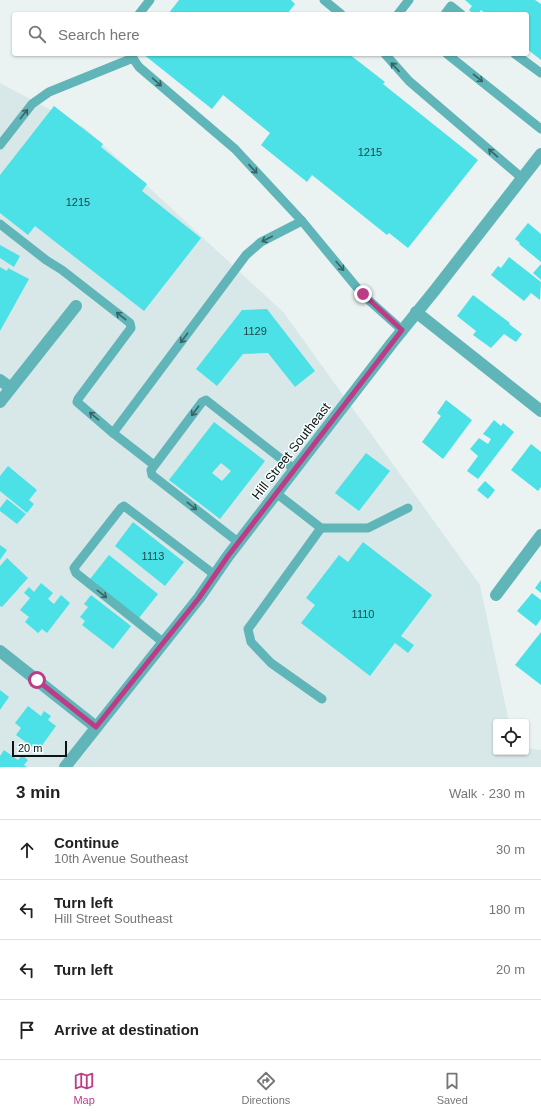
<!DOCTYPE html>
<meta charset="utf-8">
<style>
body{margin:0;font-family:Arial,sans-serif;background:#f2f2f2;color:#222}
.controls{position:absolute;right:12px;bottom:12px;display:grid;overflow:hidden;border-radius:4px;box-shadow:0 1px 3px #0004}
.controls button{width:36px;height:36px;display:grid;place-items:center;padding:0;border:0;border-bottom:1px solid #e0e0e0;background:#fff;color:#222;font:20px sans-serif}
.scale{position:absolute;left:12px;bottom:10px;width:55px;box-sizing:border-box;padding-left:4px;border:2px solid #101313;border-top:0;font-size:11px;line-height:14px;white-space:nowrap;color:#101313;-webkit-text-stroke:3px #f8ffff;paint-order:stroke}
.stop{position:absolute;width:12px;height:12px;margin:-9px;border:3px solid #bc3c86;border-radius:50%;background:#fff}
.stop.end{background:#bc3c86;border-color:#fff;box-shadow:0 1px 4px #0008}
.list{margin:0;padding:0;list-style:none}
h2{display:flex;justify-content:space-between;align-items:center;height:52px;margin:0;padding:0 16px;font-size:17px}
h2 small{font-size:13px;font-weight:400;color:#767676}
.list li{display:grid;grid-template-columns:26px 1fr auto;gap:12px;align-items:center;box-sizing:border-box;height:60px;padding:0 16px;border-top:1px solid #e0e0e0}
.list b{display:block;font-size:15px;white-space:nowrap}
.list p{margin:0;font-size:13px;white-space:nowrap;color:#767676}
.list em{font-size:13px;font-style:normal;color:#767676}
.icon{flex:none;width:22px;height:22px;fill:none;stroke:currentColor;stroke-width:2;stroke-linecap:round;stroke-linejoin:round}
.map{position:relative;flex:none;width:541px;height:767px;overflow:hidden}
.search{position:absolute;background:#fff;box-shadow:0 1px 3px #0004;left:12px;right:12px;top:12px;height:44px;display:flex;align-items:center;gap:10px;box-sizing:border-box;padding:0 14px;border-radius:4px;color:#767676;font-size:15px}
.sheet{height:292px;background:#fff}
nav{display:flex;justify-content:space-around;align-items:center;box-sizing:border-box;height:56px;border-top:1px solid #e0e0e0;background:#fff;font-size:11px;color:#767676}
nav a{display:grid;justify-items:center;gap:2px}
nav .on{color:#bc3c86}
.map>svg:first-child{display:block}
.built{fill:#d8e8e9}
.building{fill:#4be1e6;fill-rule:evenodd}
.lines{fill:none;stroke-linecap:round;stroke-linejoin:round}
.service{stroke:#60b5b8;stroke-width:9}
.minor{stroke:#60b5b8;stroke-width:12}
.tertiary{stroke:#60b5b8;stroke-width:12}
.oneway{stroke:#386466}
.route{stroke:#bc3c86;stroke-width:5}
.labels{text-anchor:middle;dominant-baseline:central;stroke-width:3;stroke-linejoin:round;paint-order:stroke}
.number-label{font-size:11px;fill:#1f4648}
.street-label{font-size:13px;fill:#101313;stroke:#f8ffff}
</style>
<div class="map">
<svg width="541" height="767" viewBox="0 0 541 767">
<rect width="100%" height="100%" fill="#ebf2f2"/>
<path class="built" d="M0 83 85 128 284 313 480 585 509 722H496V752H526V748L541 750V767H0Z"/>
<g class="building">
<path d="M179 0H291L295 4 287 14H168Z"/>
<path d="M465 0H535L541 4V60L527 49V14H486L481 10 478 14H473L469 10 472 6Z"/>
<path d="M143 54H349L385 82 383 84 478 160 408 248 389 233 387 235 312 175 307 182 261 145 270 133 223 95 212 109Z"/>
<path d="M54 106 103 144 101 147 147 184 142 191 201 238 144 311 35 226 28 235 0 213V175Z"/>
<path d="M528 223 541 234V262L519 244 520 243 515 239Z"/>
<path d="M0 245 20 256 14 267 0 258Z"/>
<path d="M509 257 541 282 540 300 531 293 524 301 491 275 498 266 501 268Z"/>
<path d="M541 264V280L533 273Z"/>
<path d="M0 267 7 271 8 268 29 279 0 331Z"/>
<path d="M473 295 510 323 509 324 522 334 516 342 504 334 491 348 473 335 476 331 457 316Z"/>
<path d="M267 309 315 371 295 387 268 353 243 354 217 386 196 369 242 310Z"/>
<path d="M446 400 472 420 443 459 422 442 441 416 437 413Z"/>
<path d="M494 420 501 426 503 423 514 432 478 479 467 471 478 456 470 449 479 438 488 444 491 439 483 434Z"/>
<path d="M214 422 265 461 220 519 169 480ZM221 463 231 471 222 481 212 473Z"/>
<path d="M531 444 541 452V487L538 491 511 470Z"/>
<path d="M366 453 390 471 359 511 335 493Z"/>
<path d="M8 466 37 490 29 500 34 504 27 513 0 491V476Z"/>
<path d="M485 481 495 490 488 499 477 490Z"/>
<path d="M7 499 26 514 17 524 0 511V508Z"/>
<path d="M133 522 184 562 165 586 115 546Z"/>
<path d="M363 542 432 595 401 636 414 645 408 653 395 643 370 676 301 623 315 605 306 598 339 555 348 562Z"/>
<path d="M0 545 7 550 0 560Z"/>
<path d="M109 555 158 594 139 618 90 579Z"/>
<path d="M7 558 28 578 2 607 0 606V566Z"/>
<path d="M541 580V593L535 588Z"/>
<path d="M41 583 53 593 48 599 54 604 61 595 70 603 47 633 42 629 38 633 25 622 29 617 20 610 30 598 24 593 29 587 34 592Z"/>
<path d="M532 593 541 600V619L536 626 517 611Z"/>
<path d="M91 595 131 626 113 649 82 625 85 621 80 617 88 607 84 604Z"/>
<path d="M541 632V685L515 665Z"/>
<path d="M0 690 9 697 0 710Z"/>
<path d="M28 706 41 716 44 711 51 716 48 720 56 726 38 751 16 735 21 728 15 723Z"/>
<path d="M4 750 18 760 22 755 28 760 24 765 27 767H0V756Z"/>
</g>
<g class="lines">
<g class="service">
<path d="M324 0 341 14"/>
<path d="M139 14 150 0"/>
<path d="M398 14 409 0"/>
<path d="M445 14 451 6 461 14"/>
<path d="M130 54 139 67 235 149 302 221 363 295 402 330"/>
<path d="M385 54 409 81 522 178"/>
<path d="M447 54 541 129"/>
<path d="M515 54 541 73"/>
<path d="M0 145 32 104 49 92 133 58"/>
<path d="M0 224 46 260 62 270 130 323 131 328 78 399 77 402 113 433 246 255 261 242 302 221"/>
<path d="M113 433 154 465"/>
<path d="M276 493 321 528H368L408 508"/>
<path d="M321 528 248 629 251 642 271 663 322 699"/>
<path d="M238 542 152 475 151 470 202 402 206 400 294 469"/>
<path d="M164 643 76 573 74 568 121 508 124 506 215 575"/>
</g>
<g class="minor">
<path d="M416 312 541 411"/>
<path d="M0 380 11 388"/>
<path d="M0 402 76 306"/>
<path d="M496 595 541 535"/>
<path d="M0 651 96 727"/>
</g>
<path class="tertiary" d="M65 767 199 598 228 556 392 343 435 290 541 154"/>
</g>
<defs><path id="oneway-shaft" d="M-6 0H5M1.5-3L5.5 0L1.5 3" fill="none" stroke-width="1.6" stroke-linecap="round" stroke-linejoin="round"/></defs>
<g class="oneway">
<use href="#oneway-shaft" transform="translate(395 67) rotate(-133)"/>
<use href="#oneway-shaft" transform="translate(478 78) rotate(39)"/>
<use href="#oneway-shaft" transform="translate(157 82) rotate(41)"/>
<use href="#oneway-shaft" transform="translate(24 114) rotate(-52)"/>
<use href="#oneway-shaft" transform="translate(493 153) rotate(-139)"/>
<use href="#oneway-shaft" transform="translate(253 169) rotate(47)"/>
<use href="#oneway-shaft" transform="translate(267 239) rotate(153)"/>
<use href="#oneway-shaft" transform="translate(340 266) rotate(50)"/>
<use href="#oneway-shaft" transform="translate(121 316) rotate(-142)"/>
<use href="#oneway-shaft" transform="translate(184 338) rotate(127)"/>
<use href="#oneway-shaft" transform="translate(195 411) rotate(127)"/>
<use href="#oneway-shaft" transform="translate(94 416) rotate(-140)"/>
<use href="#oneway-shaft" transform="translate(192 506) rotate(38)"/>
<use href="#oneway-shaft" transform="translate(102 594) rotate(38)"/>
</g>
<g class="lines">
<path class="route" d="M37 680 96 727 199 598 228 556 402 330 363 294"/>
</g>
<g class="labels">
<g class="number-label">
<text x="370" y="152">1215</text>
<text x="78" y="202">1215</text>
<text x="255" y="331">1129</text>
<text x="153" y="556">1113</text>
<text x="363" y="614">1110</text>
</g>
<g class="street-label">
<text transform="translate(291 451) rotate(-52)">Hill Street Southeast</text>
</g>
</g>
</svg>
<div class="controls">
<button><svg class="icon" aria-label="locate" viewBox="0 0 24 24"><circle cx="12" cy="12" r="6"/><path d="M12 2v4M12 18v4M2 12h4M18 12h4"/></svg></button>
</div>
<div class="scale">20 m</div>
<div class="stop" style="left:37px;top:680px"></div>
<div class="stop end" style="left:363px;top:294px"></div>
<div class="search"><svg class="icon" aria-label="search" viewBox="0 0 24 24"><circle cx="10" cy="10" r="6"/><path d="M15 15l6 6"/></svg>Search here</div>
</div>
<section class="sheet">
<h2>3 min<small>Walk · 230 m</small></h2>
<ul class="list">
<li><svg class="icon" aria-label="ahead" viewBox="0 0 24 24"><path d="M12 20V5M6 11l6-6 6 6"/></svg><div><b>Continue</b><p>10th Avenue Southeast</p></div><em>30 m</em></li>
<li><svg class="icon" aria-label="left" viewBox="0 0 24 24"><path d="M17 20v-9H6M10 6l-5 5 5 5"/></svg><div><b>Turn left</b><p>Hill Street Southeast</p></div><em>180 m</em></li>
<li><svg class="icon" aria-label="left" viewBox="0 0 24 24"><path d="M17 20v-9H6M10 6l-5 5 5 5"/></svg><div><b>Turn left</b></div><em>20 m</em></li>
<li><svg class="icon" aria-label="arrive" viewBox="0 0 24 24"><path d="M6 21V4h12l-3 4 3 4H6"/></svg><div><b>Arrive at destination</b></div></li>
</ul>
</section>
<nav>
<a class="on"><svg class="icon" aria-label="map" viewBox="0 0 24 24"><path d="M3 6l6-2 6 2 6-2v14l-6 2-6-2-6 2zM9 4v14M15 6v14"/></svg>Map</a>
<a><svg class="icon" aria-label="directions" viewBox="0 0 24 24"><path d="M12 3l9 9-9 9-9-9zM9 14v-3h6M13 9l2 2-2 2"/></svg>Directions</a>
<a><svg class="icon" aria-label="saved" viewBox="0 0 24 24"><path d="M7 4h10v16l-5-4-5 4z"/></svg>Saved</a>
</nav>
